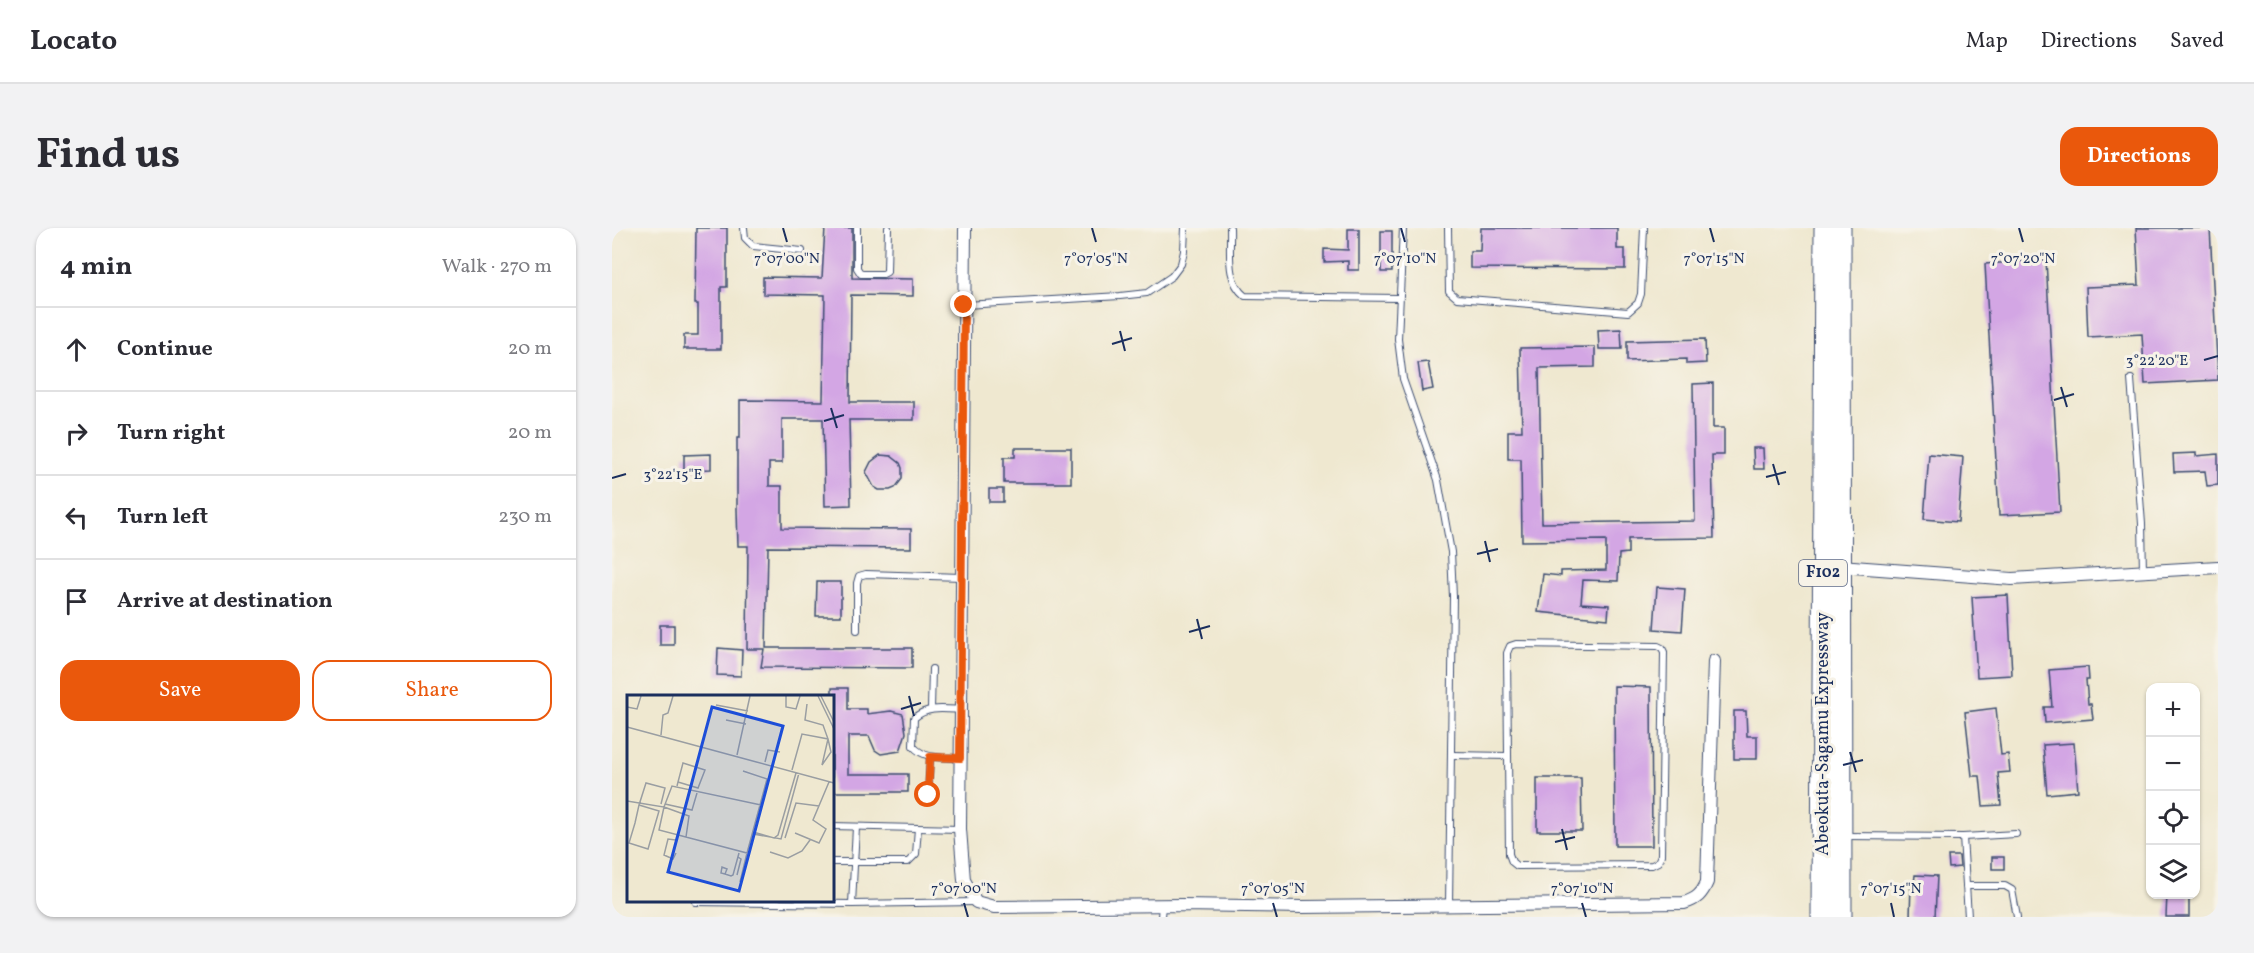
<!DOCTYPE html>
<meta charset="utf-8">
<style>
body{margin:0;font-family:Vollkorn,serif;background:#f2f2f3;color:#2b2b33}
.controls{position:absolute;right:18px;bottom:18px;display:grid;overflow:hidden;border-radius:12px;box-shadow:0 2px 4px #0004}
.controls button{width:54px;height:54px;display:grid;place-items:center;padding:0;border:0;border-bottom:2px solid #e1e1e2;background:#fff;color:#2b2b33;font:30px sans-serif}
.stop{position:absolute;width:18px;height:18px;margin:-14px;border:4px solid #ea580c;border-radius:50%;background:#fff}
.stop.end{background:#ea580c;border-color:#fff;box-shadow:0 2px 6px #0008}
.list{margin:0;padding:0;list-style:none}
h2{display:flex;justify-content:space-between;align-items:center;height:78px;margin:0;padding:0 24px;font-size:26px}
h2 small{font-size:20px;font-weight:400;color:#7c7c81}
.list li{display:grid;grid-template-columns:39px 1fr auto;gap:18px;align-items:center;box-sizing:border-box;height:84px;padding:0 24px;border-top:2px solid #e1e1e2}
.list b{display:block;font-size:22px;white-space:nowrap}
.list em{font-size:20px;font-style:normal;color:#7c7c81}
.actions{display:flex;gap:12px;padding:18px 24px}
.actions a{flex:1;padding:14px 0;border:2px solid #ea580c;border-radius:18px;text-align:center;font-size:21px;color:#ea580c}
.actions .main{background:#ea580c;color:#fff}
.icon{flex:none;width:33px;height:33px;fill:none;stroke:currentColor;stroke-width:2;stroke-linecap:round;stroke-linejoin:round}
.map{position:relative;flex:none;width:1606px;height:689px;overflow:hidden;border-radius:18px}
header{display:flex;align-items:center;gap:36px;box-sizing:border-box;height:84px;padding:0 30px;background:#fff;border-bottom:2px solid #e1e1e2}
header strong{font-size:28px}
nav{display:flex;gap:33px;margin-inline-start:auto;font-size:21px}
.intro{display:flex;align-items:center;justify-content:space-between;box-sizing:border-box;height:144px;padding:0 36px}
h1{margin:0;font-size:42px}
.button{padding:15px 27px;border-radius:18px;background:#ea580c;color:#fff;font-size:21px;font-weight:700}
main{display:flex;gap:36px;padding:0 36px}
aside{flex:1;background:#fff;border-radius:18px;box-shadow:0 2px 4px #0004}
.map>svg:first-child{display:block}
.building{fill:#d3a6e4}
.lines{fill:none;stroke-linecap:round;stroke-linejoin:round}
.lane-casing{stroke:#3b4b6f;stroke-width:8}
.street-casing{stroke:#3b4b6f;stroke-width:14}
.highway-casing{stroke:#3b4b6f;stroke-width:23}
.lane{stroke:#fff;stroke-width:6}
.street{stroke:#fff;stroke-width:12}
.highway{stroke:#fff;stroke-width:21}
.route{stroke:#ea580c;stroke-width:8}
.ticks{fill:none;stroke:#1b2f5e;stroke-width:2}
.labels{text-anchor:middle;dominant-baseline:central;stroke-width:6;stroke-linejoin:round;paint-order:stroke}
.shield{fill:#f7f3e8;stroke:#5d6a87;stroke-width:1.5}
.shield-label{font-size:16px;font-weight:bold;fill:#1b2f5e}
.street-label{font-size:18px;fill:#1b2f5e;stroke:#f7f3e8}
.inset-road{fill:none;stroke:#9a9ea2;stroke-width:1.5}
.view{fill:#1d4ed8;fill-opacity:0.15;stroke:#1d4ed8;stroke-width:3}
.inset-edge{fill:none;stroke:#1b2f5e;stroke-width:3}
.ticks-label{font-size:15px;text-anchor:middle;fill:#1b2f5e;stroke:#f7f3e8;stroke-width:6;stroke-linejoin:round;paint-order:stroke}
</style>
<header>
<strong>Locato</strong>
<nav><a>Map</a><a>Directions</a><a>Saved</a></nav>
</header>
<div class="intro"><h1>Find us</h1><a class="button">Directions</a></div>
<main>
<aside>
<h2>4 min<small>Walk · 270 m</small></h2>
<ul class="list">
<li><svg class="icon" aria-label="ahead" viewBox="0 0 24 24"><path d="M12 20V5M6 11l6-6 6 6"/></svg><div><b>Continue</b></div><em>20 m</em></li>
<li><svg class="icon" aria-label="right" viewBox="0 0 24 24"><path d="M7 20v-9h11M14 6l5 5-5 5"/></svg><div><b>Turn right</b></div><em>20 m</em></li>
<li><svg class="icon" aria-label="left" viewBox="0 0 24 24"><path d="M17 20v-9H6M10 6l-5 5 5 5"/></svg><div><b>Turn left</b></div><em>230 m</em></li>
<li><svg class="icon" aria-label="arrive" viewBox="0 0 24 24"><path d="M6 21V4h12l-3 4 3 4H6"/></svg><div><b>Arrive at destination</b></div></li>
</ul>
<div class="actions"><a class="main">Save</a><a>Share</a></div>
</aside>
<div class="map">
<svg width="1606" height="689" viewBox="0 0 1606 689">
<rect width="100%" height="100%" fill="#f7f3e8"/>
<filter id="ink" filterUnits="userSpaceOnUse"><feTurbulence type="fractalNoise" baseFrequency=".0167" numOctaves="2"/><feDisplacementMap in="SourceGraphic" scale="12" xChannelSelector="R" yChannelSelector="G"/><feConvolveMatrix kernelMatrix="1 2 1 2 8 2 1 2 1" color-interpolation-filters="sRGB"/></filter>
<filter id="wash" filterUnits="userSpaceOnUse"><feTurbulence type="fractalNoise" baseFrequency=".008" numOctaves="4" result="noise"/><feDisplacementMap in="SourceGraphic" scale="24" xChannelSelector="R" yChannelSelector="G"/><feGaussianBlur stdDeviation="1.35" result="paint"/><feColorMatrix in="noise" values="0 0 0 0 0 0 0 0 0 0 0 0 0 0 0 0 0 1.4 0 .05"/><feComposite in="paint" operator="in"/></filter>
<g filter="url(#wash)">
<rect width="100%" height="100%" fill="#efe8d0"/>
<g id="blocks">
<g class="building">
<path d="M84 0H115V59H109V121H72V107H86V76H83Z"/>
<path d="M213 0H240V50L301 51V68L239 67 238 174H302V192H237L239 277 213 278 211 191H170V235H157V258H170V300L299 301V320L156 319 154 420H300V440L149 439 152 421H135L136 318H126L125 281V210H128V172L211 173 213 67 151 66V49L210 50Z"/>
<path d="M869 0H1005V21H1013V41L858 40V23H868Z"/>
<path d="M1524 0H1598L1606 152 1533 156 1530 106 1476 109 1474 59 1527 57Z"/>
<path d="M736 1H747V42H736V33L712 34V21L736 22Z"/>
<rect x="769" y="3" width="11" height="41"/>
<path d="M1434 32 1448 284 1387 287 1373 36Z"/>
<path d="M1009 101 1010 121H987L986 102Z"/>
<path d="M1093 111 1094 135 1074 136V131L1015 133V113Z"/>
<path d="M983 119V139L927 140 930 295 1083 293 1081 156 1101 155V200H1112V227H1100L1102 310 1016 311V325L1007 326 1006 353 971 352 969 375 997 377 996 391 926 384 931 346 949 348V343L994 342V312L910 313 909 231H896V203H910L908 120Z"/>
<path d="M816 134 821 161 810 163 806 135Z"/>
<path d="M403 220H459V255H392V229H403Z"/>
<path d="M1141 220H1151L1152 241H1142Z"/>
<path d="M1584 225V228L1606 226V257L1595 258 1593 243 1562 244 1561 226Z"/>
<path d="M99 226V241L72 242V227Z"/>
<path d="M1317 226 1351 229 1346 294 1312 291Z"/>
<path d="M268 227 279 228 288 235 290 240V251L283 260 278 262H267L262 259 254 244 259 234Z"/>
<rect x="377" y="261" width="14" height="13"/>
<path d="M205 354H229V388H204Z"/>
<path d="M1045 359 1073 361 1070 403 1042 401Z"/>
<path d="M1396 367 1400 447 1365 449 1360 369Z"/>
<rect x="48" y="397" width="14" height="20"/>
<path d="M106 420 130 422 129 448 105 447Z"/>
<path d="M1476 439 1477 452H1474L1476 476H1479L1481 491 1433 495 1432 479H1440L1437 442Z"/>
<path d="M1002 458 1039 459 1040 618H1003Z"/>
<path d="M220 460H236V481H255V486L279 483 291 486 294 505 288 523 269 526 263 522 257 508H236V546H296V564H220Z"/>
<path d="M1384 480 1389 527 1396 526 1398 544 1386 545 1389 577 1371 578 1368 548H1360L1353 484Z"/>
<path d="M1122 483H1134L1135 508H1145V531H1122Z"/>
<path d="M1462 515 1466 563 1435 566 1431 517Z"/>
<path d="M925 550H969L970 603H925Z"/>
<path d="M1336 628H1347L1348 639 1337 640Z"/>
<rect x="1380" y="629" width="12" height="12"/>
<path d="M1303 647 1325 648 1323 689H1298L1299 656H1302Z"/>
<path d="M1555 666H1577V689H1554Z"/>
</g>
</g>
</g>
<g filter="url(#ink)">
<use href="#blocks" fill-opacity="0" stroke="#3b4b6f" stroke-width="1.5"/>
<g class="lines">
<g class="lane-casing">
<g id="lane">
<path d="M132 0 133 10 141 18 190 23"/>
<path d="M245 0V40L249 46H271L275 44 276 0"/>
<path d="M618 0C619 24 613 52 633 68L787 70"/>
<path d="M791 0 786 111 791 151 826 252 839 324 841 369 837 677"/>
<path d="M836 0 837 63 845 70 1016 84 1026 75 1029 66 1032 0"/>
<path d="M353 77 508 68 535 65 560 48 569 36 572 23 573 0"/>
<path d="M1519 151 1530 296 1531 343"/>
<path d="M245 402V355L247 348 254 346 350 349"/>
<path d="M904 416 1046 418 1050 420 1052 424 1049 627 1046 634 1040 637 905 638 900 634 897 626 895 425 898 418Z"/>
<path d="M319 481 320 441"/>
<path d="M840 527 896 528"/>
<path d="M348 530C331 529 313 532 301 518L302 490C315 478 332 481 349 482"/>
<path d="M316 567 318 529"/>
<path d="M220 598 348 601"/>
<path d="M1233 608 1351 609 1356 689"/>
<path d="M1351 609 1404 606"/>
<path d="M220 634H296L304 626 306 600"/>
<path d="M1354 658H1393L1400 662 1405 689"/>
<path d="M84 674 240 676 363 674"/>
<path d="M240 676 244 599"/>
<path d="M549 689 550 677"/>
</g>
</g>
<g class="street-casing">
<g id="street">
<path d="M353 0 348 601 352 652 364 674 382 679 570 677 690 679 1072 675C1085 671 1090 666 1095 654L1102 433"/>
<path d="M1228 338 1400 351 1606 339"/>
</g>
</g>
<g class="highway-casing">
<g id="highway">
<path d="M1228 0 1229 689"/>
<path d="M1210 689 1213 0"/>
</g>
</g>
<use href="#lane" class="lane"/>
<use href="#street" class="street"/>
<use href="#highway" class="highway"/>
</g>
</g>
<g class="lines" filter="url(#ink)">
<path class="route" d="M316 567 318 529 348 530 352 77"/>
</g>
<path class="ticks" d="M171 0 175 14M480 0 484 14M789 0 793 14M1098 0 1102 14M1407 0 1411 14M508 103 513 123M500 116 520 110M1592 132 1606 128M1449 159 1455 179M1442 172 1462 166M219 180 225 200M212 193 232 187M1161 236 1167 257M1154 249 1174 244M0 250 14 246M873 313 878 334M865 326 886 321M585 391 590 411M577 404 598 398M297 468 302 488M289 481 309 475M1238 524 1244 544M1231 537 1251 532M950 601 955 622M943 614 963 609M352 675 356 689M661 675 665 689M970 675 974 689M1279 675 1282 689"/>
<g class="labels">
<rect class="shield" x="1187" y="332" width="48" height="26" rx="4.5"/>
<g class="shield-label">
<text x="1211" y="345">F102</text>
</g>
<g class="street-label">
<text transform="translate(1211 506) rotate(-90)">Abeokuta-Sagamu Expressway</text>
</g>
</g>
<g transform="translate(15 467)">
<rect width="207" height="207" fill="#efe8d0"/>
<path class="inset-road" d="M159 1V12L169 14 173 1M191 1 207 34M194 1 207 27M89 10 121 16M0 12 10 14 14 1M99 25 119 29M0 32 207 88M34 40 36 20 41 18 46 1M110 60 123 1M138 67 141 55 153 57M165 75 175 39 201 44 204 57 195 70 201 44 196 30 178 25 180 9M50 91 51 87 56 68 78 75 71 93 51 87M0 106 37 112 32 135 120 158 140 84 116 76M38 109 65 115 70 98M12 110 32 116 21 154 2 148 8 128 12 110 19 88 38 93 34 109M126 137 147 143 151 140 169 78M168 138 192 148 199 134 186 125 202 87M126 139 154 144 172 78M59 142 62 121 37 112 45 91 134 110M158 143 169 108 192 111M49 145 41 144 37 160 46 164 49 158M143 157 161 163 175 156 183 145M98 179 100 174 95 172 94 178 98 179 104 181 106 180 112 158M110 180 114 164 111 162M113 187 120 158"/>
<path class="view" d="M85 12 156 31 112 196 41 177Z"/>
<rect width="207" height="207" class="inset-edge"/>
</g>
<g class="ticks-label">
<text x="175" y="35">7°07'00"N</text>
<text x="484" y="35">7°07'05"N</text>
<text x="793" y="35">7°07'10"N</text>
<text x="1102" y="35">7°07'15"N</text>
<text x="1411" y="35">7°07'20"N</text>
<text x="1545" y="137">3°22'20"E</text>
<text x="61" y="251">3°22'15"E</text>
<text x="352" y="665">7°07'00"N</text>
<text x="661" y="665">7°07'05"N</text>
<text x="970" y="665">7°07'10"N</text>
<text x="1279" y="665">7°07'15"N</text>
</g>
</svg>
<div class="controls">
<button>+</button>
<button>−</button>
<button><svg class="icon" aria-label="locate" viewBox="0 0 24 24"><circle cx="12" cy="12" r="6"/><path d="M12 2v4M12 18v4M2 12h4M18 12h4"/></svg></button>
<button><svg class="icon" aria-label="layers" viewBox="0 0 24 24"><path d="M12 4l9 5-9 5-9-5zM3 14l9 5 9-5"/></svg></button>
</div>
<div class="stop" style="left:316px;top:567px"></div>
<div class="stop end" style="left:352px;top:77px"></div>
</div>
</main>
